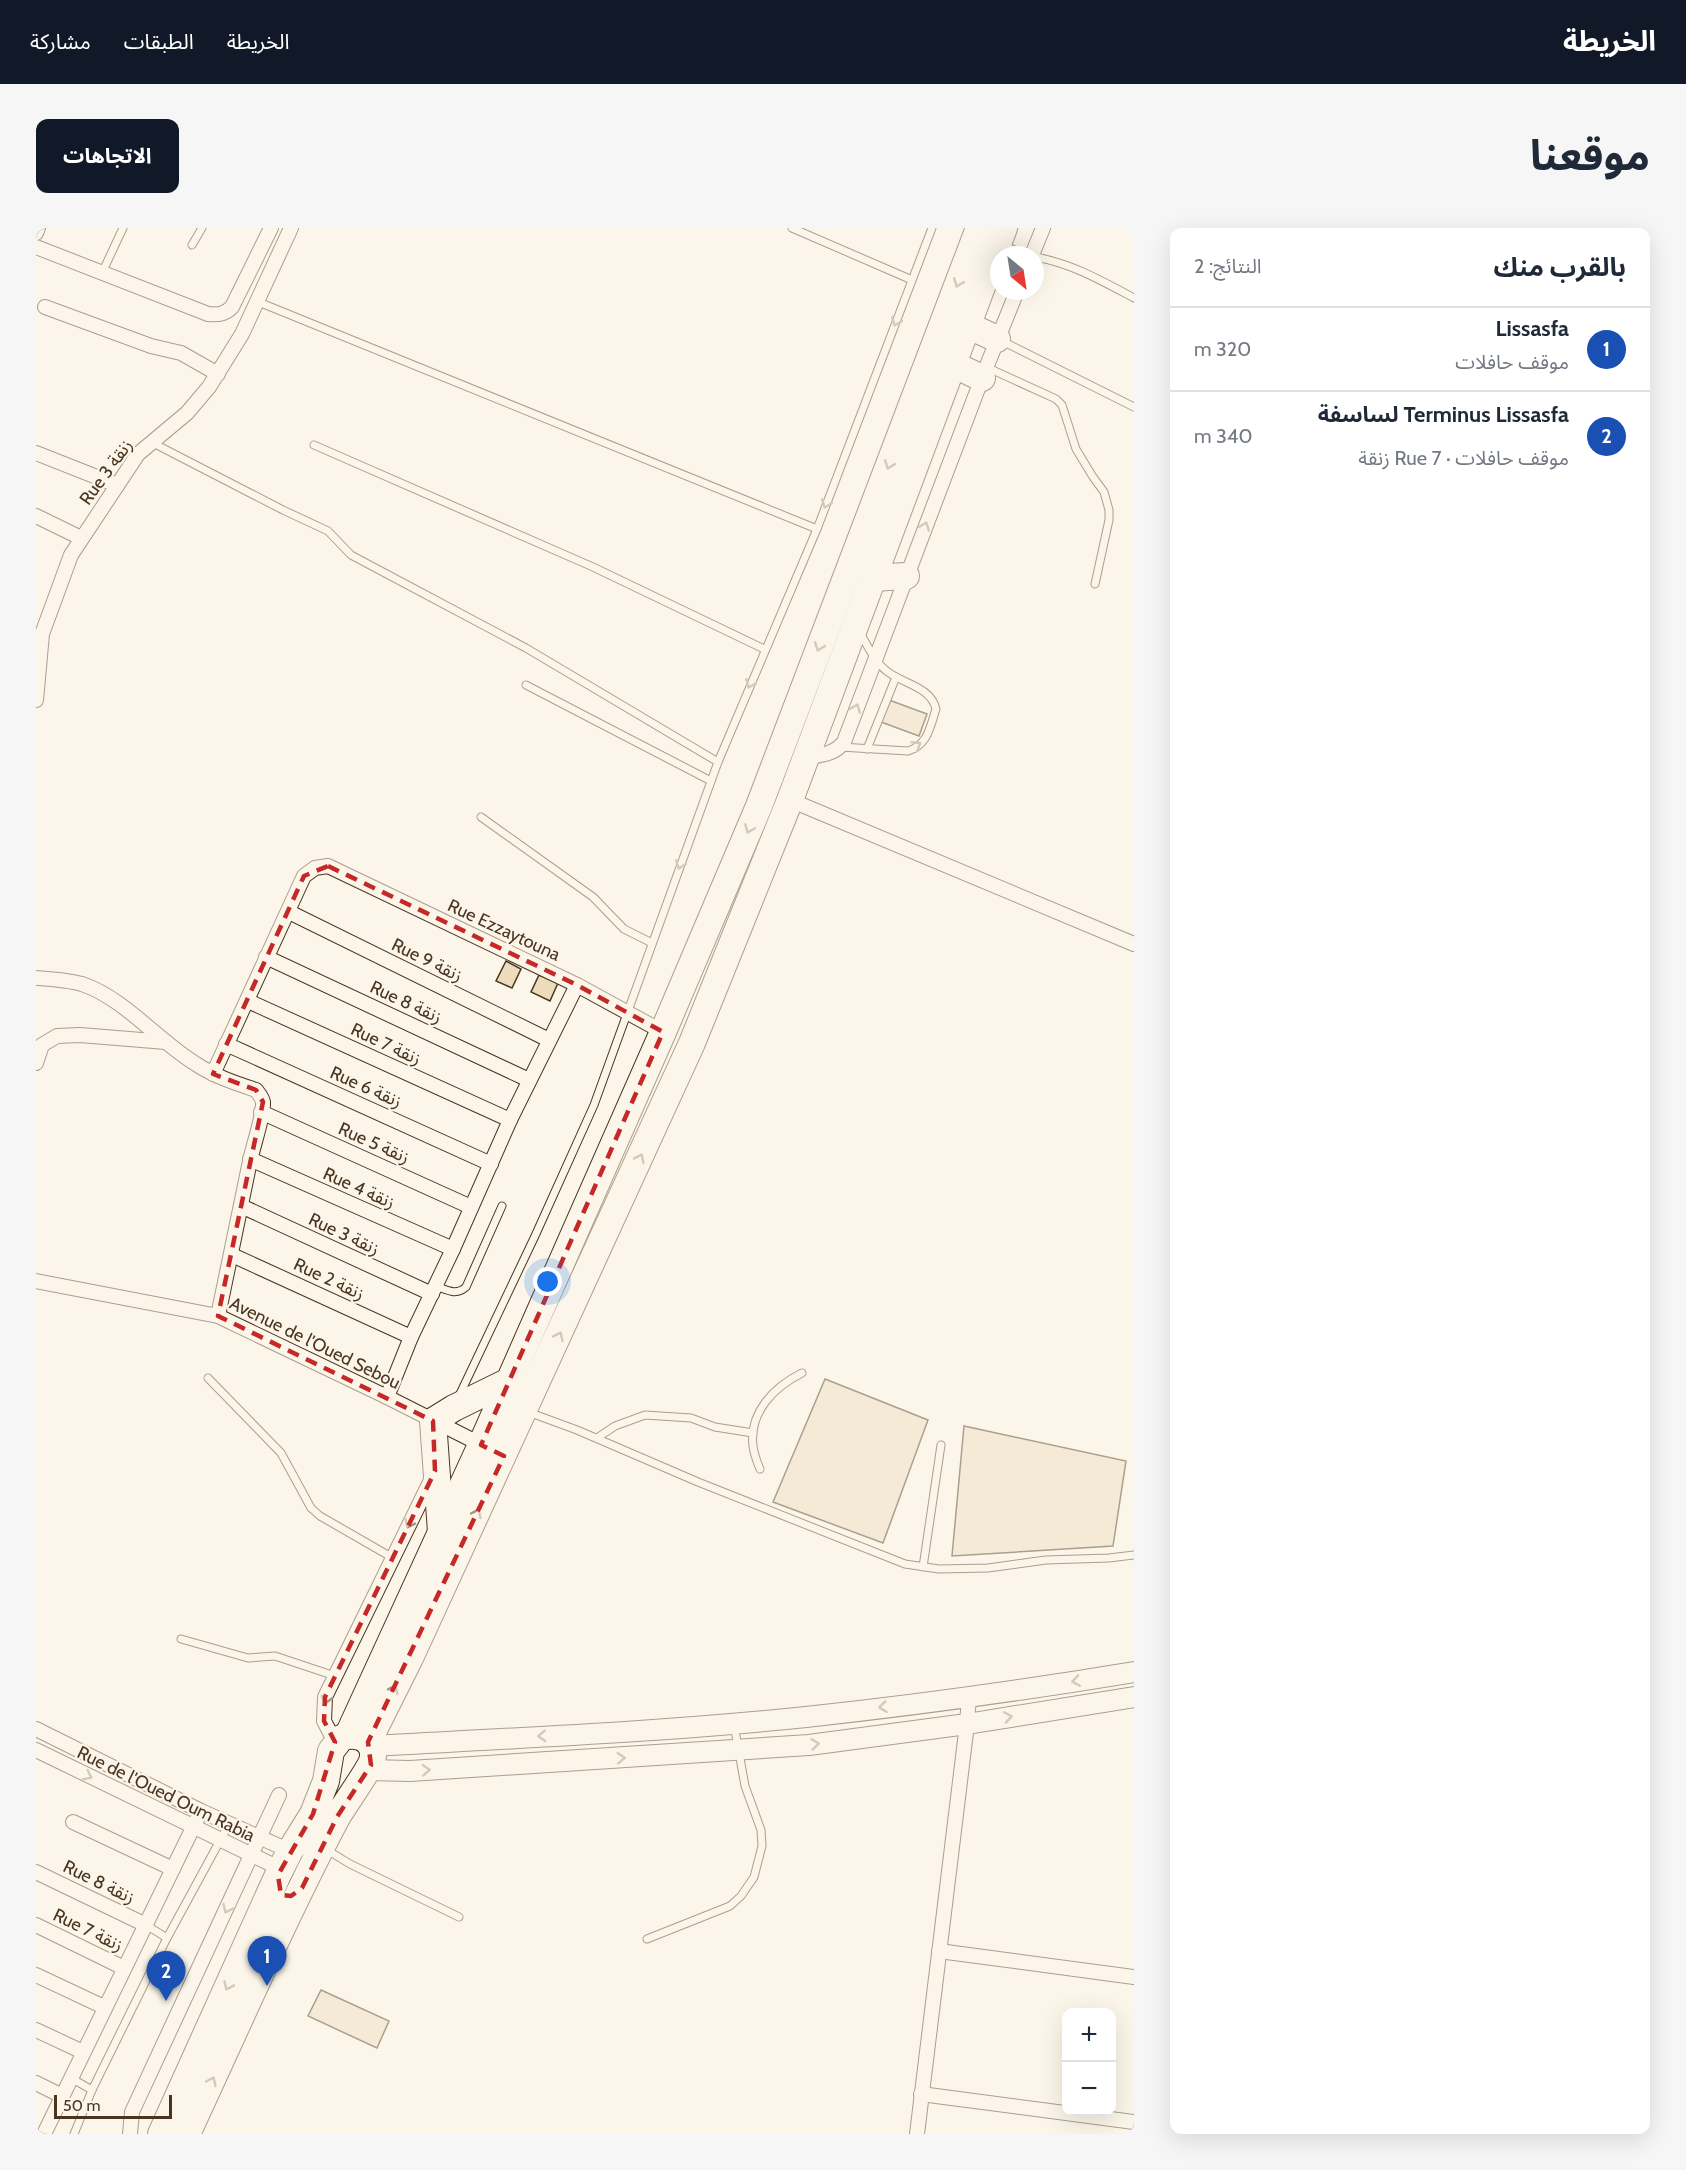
<!DOCTYPE html>
<html lang="ar">
<meta charset="utf-8">
<style>
body{margin:0;font-family:Cabin,"Noto Sans Arabic",sans-serif;background:#f6f6f7;color:#1f2937;direction:rtl}
.controls{position:absolute;right:18px;bottom:18px;display:grid;overflow:hidden;border-radius:12px;box-shadow:0 6px 24px #0002}
.controls button{width:54px;height:54px;display:grid;place-items:center;padding:0;border:0;border-bottom:2px solid #e0e1e3;background:#fff;color:#1f2937;font:30px sans-serif}
.compass{position:absolute;left:954px;top:18px;width:54px;height:54px;border-radius:50%;background:#fff;box-shadow:0 6px 24px #0002;rotate:150deg}
.scale{position:absolute;left:18px;bottom:15px;width:118px;box-sizing:border-box;padding-left:6px;border:3px solid #4a3520;border-top:0;font-size:16px;line-height:21px;white-space:nowrap;color:#4a3520;-webkit-text-stroke:4px #fbf6e9;paint-order:stroke}
.you{position:absolute;left:512px;top:1054px;width:21px;height:21px;margin:-15px;border:4px solid #fff;border-radius:50%;background:#1a73e8;box-shadow:0 0 0 9px #1a73e833}
.badge{display:grid;place-items:center;width:39px;height:39px;border-radius:50%;background:#111827;color:#fff;font-size:20px;font-weight:700}
.pin{position:absolute;translate:-50% -50px;filter:drop-shadow(0 2px 3px #0008)}
.pin::after{content:'';position:absolute;top:32px;width:21px;height:18px;background:inherit;clip-path:polygon(0 0,100% 0,50% 100%)}
.list{margin:0;padding:0;list-style:none}
h2{display:flex;justify-content:space-between;align-items:center;height:78px;margin:0;padding:0 24px;font-size:26px}
h2 small{font-size:20px;font-weight:400;color:#747a83}
.list li{display:grid;grid-template-columns:39px 1fr auto;gap:18px;align-items:center;box-sizing:border-box;height:84px;padding:0 24px;border-top:2px solid #e0e1e3}
.list b{display:block;font-size:22px;white-space:nowrap}
.list p{margin:0;font-size:20px;white-space:nowrap;color:#747a83}
.list em{font-size:20px;font-style:normal;color:#747a83}
.map{position:relative;flex:none;width:1098px;height:1906px;overflow:hidden;direction:ltr;border-radius:12px}
header{display:flex;align-items:center;gap:36px;box-sizing:border-box;height:84px;padding:0 30px;background:#111827;color:#fff}
header strong{font-size:28px}
nav{display:flex;gap:33px;margin-inline-start:auto;font-size:21px}
.intro{display:flex;align-items:center;justify-content:space-between;box-sizing:border-box;height:144px;padding:0 36px}
h1{margin:0;font-size:42px}
.button{padding:15px 27px;border-radius:12px;background:#111827;color:#fff;font-size:21px;font-weight:700}
main{display:flex;gap:36px;padding:0 36px}
aside{flex:1;background:#fff;border-radius:12px;box-shadow:0 6px 24px #0002}
.map>svg:first-child{display:block}
.building{fill:#ecdcbc;stroke:#4a3520;stroke-width:1.5}
.lines{fill:none;stroke-linecap:round;stroke-linejoin:round}
.lane-casing{stroke:#4a3520;stroke-width:9}
.street-casing{stroke:#4a3520;stroke-width:16}
.secondary-casing{stroke:#4a3520;stroke-width:22}
.highway-casing{stroke:#4a3520;stroke-width:28}
.lane{stroke:#fbf6e9;stroke-width:7}
.street{stroke:#fbf6e9;stroke-width:14}
.secondary{stroke:#fbf6e9;stroke-width:20}
.highway{stroke:#fbf6e9;stroke-width:26}
.oneway{stroke:#a29684}
.marked{fill:none;stroke:#c62828;stroke-width:4.5;stroke-dasharray:12 8;stroke-linejoin:round}
.labels{text-anchor:middle;dominant-baseline:central;stroke-width:4.5;stroke-linejoin:round;paint-order:stroke}
.street-label{font-size:18px;fill:#4a3520;stroke:#fbf6e9}
</style>
<header>
<strong>الخريطة</strong>
<nav><a>الخريطة</a><a>الطبقات</a><a>مشاركة</a></nav>
</header>
<div class="intro"><h1>موقعنا</h1><a class="button">الاتجاهات</a></div>
<main>
<aside>
<h2>بالقرب منك<small>النتائج: 2</small></h2>
<ul class="list">
<li><span class="badge" style="background:#1a4fb4">1</span><div><b>Lissasfa</b><p>موقف حافلات</p></div><em>320 m</em></li>
<li><span class="badge" style="background:#1a4fb4">2</span><div><b>Terminus Lissasfa لساسفة</b><p>موقف حافلات · Rue 7 زنقة</p></div><em>340 m</em></li>
</ul>
</aside>
<div class="map">
<svg width="1098" height="1906" viewBox="0 0 1098 1906">
<rect width="100%" height="100%" fill="#fbf6e9"/>
<g class="building">
<path d="M853 472 891 486 883 508 845 494Z"/>
<path d="M470 733 485 741 476 760 460 753Z"/>
<path d="M503 747 522 755 514 773 495 764Z"/>
<path d="M789 1151 892 1192 847 1315 737 1274Z"/>
<path d="M928 1198 1090 1233 1077 1318 916 1328Z"/>
<path d="M285 1762 353 1793 341 1820 272 1788Z"/>
</g>
<g class="lines">
<g class="lane-casing">
<g id="lane">
<path d="M756 0 876 52"/>
<path d="M156 17 166 0"/>
<path d="M966 17 991 27"/>
<path d="M999 29C1035 35 1066 53 1098 70"/>
<path d="M66 45 87 0"/>
<path d="M220 73 781 301"/>
<path d="M966 113 1098 179"/>
<path d="M950 139 1020 171 1026 177 1040 221 1057 249 1068 264 1073 282V292L1059 356"/>
<path d="M115 214 247 282 292 303 315 327 490 420 682 534"/>
<path d="M278 217 557 339 728 421"/>
<path d="M490 457 675 553"/>
<path d="M804 519 872 523C892 517 894 499 900 481 895 459 868 456 852 444 839 435 832 418 824 405"/>
<path d="M831 521 860 449"/>
<path d="M445 589 557 669 588 701 616 715"/>
<path d="M400 1058C411 1062 420 1068 430 1059L466 978"/>
<path d="M172 1150 245 1225 275 1280 284 1288 357 1330"/>
<path d="M423 1168 499 1008 558 877 682 534 781 301 896 0"/>
<path d="M492 1184 541 1202 662 1254 869 1336 903 1341 952 1340 1010 1332 1073 1330 1098 1327"/>
<path d="M561 1210 579 1198 609 1187 655 1190 679 1199 717 1205"/>
<path d="M724 1241C721 1234 718 1226 717 1218 713 1184 738 1159 766 1145"/>
<path d="M887 1339 905 1217"/>
<path d="M145 1411 212 1430 239 1428 299 1448"/>
<path d="M291 1622 314 1636 423 1689"/>
<path d="M131 1710 193 1596"/>
<path d="M611 1711 694 1678 705 1668 718 1649 726 1618 725 1602 709 1558 698 1497"/>
<path d="M35 1850 56 1862"/>
<path d="M38 1906 56 1862 131 1710 110 1697"/>
</g>
</g>
<g class="street-casing">
<g id="street">
<path d="M0 5 2 0"/>
<path d="M0 19 172 86C183 87 189 86 196 79L235 0"/>
<path d="M996 27 1007 0"/>
<path d="M9 79 115 118 145 125 182 146"/>
<path d="M0 225 81 257"/>
<path d="M0 288 45 310"/>
<path d="M0 472 6 406 35 327 102 226 151 185 173 159 206 106 255 0"/>
<path d="M769 530C784 527 798 527 808 514L946 150 981 63"/>
<path d="M754 572 1098 716"/>
<path d="M253 684 513 812"/>
<path d="M230 729 493 852"/>
<path d="M0 750C15 751 32 752 46 756 88 770 122 813 160 836 178 848 199 855 220 862 223 866 226 869 227 874 228 887 217 918 214 933 203 984 193 1036 182 1088"/>
<path d="M212 773 474 892"/>
<path d="M190 816 455 936"/>
<path d="M0 835 6 817 21 808 44 807 130 814"/>
<path d="M177 846 268 648 279 640 292 638 541 757 627 804"/>
<path d="M225 884 435 979"/>
<path d="M214 931 417 1021"/>
<path d="M205 978 396 1066"/>
<path d="M196 1027 375 1109"/>
<path d="M0 1053 182 1088 351 1169 450 1219"/>
<path d="M351 1169 375 1109 417 1021 474 892 541 757"/>
<path d="M0 1501 165 1583 254 1623"/>
<path d="M299 1514 288 1493 289 1469 397 1248"/>
<path d="M0 1522 245 1641"/>
<path d="M37 1594 137 1641"/>
<path d="M0 1644 110 1697"/>
<path d="M0 1697 88 1740"/>
<path d="M903 1723 1098 1749"/>
<path d="M0 1747 68 1779"/>
<path d="M0 1802 47 1824"/>
<path d="M0 1855 26 1868"/>
<path d="M885 1866 1098 1894"/>
<path d="M8 1906 165 1583"/>
<path d="M94 1906 96 1884 243 1567"/>
<path d="M881 1906 931 1496 933 1469"/>
</g>
</g>
<g class="secondary-casing">
<g id="secondary">
<path d="M335 1518C480 1510 626 1504 770 1489 880 1477 989 1462 1098 1444"/>
<path d="M331 1542 374 1543 773 1517 931 1496 1098 1469"/>
</g>
</g>
<g class="highway-casing">
<g id="highway">
<path d="M931 97 961 111"/>
<path d="M916 136 946 150"/>
<path d="M836 350 870 348"/>
<path d="M405 1304 397 1193 418 1180 473 1153"/>
<path d="M312 1507 445 1217 627 804 723 578 943 0"/>
<path d="M332 1514 374 1430 656 815 754 572 968 0"/>
<path d="M125 1906 242 1647 254 1623 277 1586 290 1553 295 1523 305 1510C319 1504 338 1510 337 1528 337 1538 307 1578 300 1591 246 1694 200 1801 151 1906"/>
</g>
</g>
<use href="#lane" class="lane"/>
<use href="#street" class="street"/>
<use href="#secondary" class="secondary"/>
<use href="#highway" class="highway"/>
</g>
<defs><path id="oneway-chevron" d="M-2-3.5L2.5 0L-2 3.5" fill="none" stroke-width="1.6" stroke-linecap="round" stroke-linejoin="round" transform="scale(1.5)"/></defs>
<g class="oneway">
<use href="#oneway-chevron" transform="translate(922 55) rotate(111)"/>
<use href="#oneway-chevron" transform="translate(860 94) rotate(111)"/>
<use href="#oneway-chevron" transform="translate(853 237) rotate(111)"/>
<use href="#oneway-chevron" transform="translate(790 276) rotate(111)"/>
<use href="#oneway-chevron" transform="translate(889 298) rotate(-69)"/>
<use href="#oneway-chevron" transform="translate(783 419) rotate(111)"/>
<use href="#oneway-chevron" transform="translate(714 456) rotate(113)"/>
<use href="#oneway-chevron" transform="translate(820 480) rotate(-69)"/>
<use href="#oneway-chevron" transform="translate(881 517) rotate(-33)"/>
<use href="#oneway-chevron" transform="translate(713 601) rotate(113)"/>
<use href="#oneway-chevron" transform="translate(644 637) rotate(110)"/>
<use href="#oneway-chevron" transform="translate(604 930) rotate(-65)"/>
<use href="#oneway-chevron" transform="translate(523 1108) rotate(-65)"/>
<use href="#oneway-chevron" transform="translate(441 1285) rotate(-65)"/>
<use href="#oneway-chevron" transform="translate(373 1296) rotate(116)"/>
<use href="#oneway-chevron" transform="translate(1040 1453) rotate(171)"/>
<use href="#oneway-chevron" transform="translate(358 1461) rotate(-63)"/>
<use href="#oneway-chevron" transform="translate(290 1472) rotate(105)"/>
<use href="#oneway-chevron" transform="translate(847 1479) rotate(173)"/>
<use href="#oneway-chevron" transform="translate(972 1489) rotate(-9)"/>
<use href="#oneway-chevron" transform="translate(506 1508) rotate(177)"/>
<use href="#oneway-chevron" transform="translate(779 1516) rotate(-7)"/>
<use href="#oneway-chevron" transform="translate(585 1530) rotate(-3)"/>
<use href="#oneway-chevron" transform="translate(390 1542) rotate(-4)"/>
<use href="#oneway-chevron" transform="translate(52 1548) rotate(26)"/>
<use href="#oneway-chevron" transform="translate(191 1681) rotate(115)"/>
<use href="#oneway-chevron" transform="translate(192 1758) rotate(114)"/>
<use href="#oneway-chevron" transform="translate(176 1853) rotate(-65)"/>
</g>
<path d="M0 0H1098V1906H0ZM292 638 541 757 627 804 445 1217 468 1228 332 1514 335 1537 301 1589 266 1660 255 1668 245 1667 242 1647 277 1586 299 1514 288 1493 289 1469 399 1243 397 1193 182 1088 227 874 220 862 177 846 268 648Z" fill="#fbf6e9" fill-opacity=".55" fill-rule="evenodd"/>
<path class="marked" d="M292 638 541 757 627 804 445 1217 468 1228 332 1514 335 1537 301 1589 266 1660 255 1668 245 1667 242 1647 277 1586 299 1514 288 1493 289 1469 399 1243 397 1193 182 1088 227 874 220 862 177 846 268 648Z"/>
<g class="labels">
<g class="street-label">
<text transform="translate(70 244) rotate(-54)">Rue 3 زنقة</text>
<text transform="translate(468 702) rotate(25)">Rue Ezzaytouna</text>
<text transform="translate(391 732) rotate(26)">Rue 9 زنقة</text>
<text transform="translate(370 774) rotate(25)">Rue 8 زنقة</text>
<text transform="translate(350 816) rotate(25)">Rue 7 زنقة</text>
<text transform="translate(330 859) rotate(24)">Rue 6 زنقة</text>
<text transform="translate(338 915) rotate(24)">Rue 5 زنقة</text>
<text transform="translate(323 960) rotate(24)">Rue 4 زنقة</text>
<text transform="translate(308 1006) rotate(25)">Rue 3 زنقة</text>
<text transform="translate(293 1051) rotate(25)">Rue 2 زنقة</text>
<text transform="translate(279 1115) rotate(26)">Avenue de l'Oued Sebou</text>
<text transform="translate(130 1566) rotate(26)">Rue de l'Oued Oum Rabia</text>
<text transform="translate(63 1654) rotate(26)">Rue 8 زنقة</text>
<text transform="translate(52 1702) rotate(26)">Rue 7 زنقة</text>
</g>
</g>
</svg>
<div class="controls">
<button>+</button>
<button>−</button>
</div>
<svg class="compass" viewBox="-18 -18 36 36"><path d="M0-13l5 13h-10z" fill="#e53935"/><path d="M0 13l5-13h-10z" fill="#747a83"/></svg>
<div class="scale">50 m</div>
<div class="you"></div>
<div class="pin badge" style="left:231px;top:1758px;background:#1a4fb4">1</div>
<div class="pin badge" style="left:130px;top:1773px;background:#1a4fb4">2</div>
</div>
</main>
